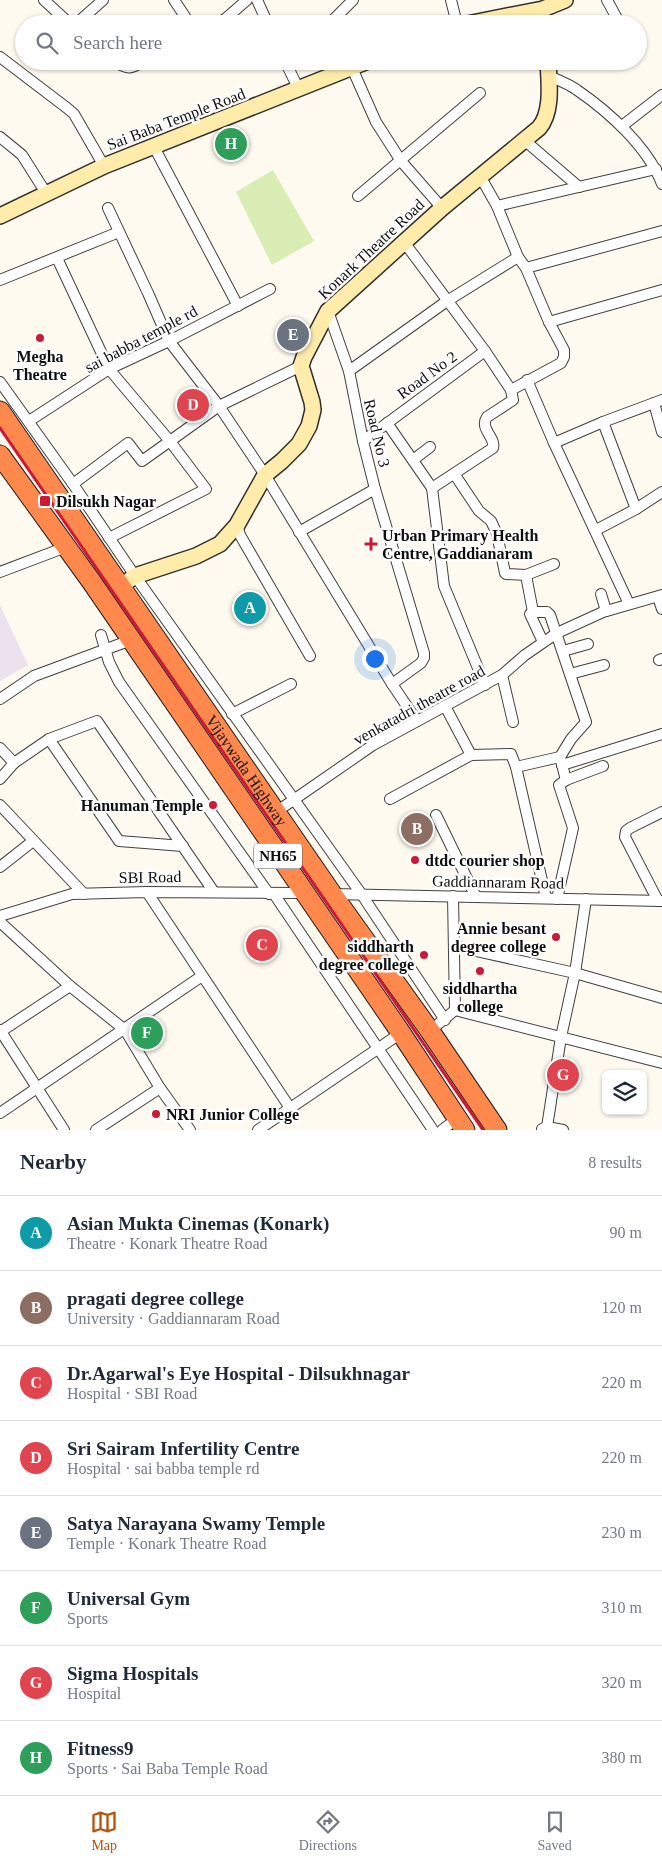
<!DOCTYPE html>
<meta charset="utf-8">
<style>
body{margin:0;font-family:Georgia,serif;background:#f2f2f3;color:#1f2937}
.controls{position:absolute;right:15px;bottom:15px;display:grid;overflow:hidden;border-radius:8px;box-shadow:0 1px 4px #0004}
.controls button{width:45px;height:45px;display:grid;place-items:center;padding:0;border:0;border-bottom:1px solid #e0e1e3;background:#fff;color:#1f2937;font:25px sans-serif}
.you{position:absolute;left:374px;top:658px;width:18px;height:18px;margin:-12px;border:4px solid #fff;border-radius:50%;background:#1a73e8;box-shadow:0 0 0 8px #1a73e833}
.badge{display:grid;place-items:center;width:32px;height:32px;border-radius:50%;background:#b45309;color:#fff;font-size:16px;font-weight:700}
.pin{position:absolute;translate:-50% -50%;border:2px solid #fff;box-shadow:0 1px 5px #0006}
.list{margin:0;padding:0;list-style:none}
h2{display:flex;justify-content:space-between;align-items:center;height:65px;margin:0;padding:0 20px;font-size:21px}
h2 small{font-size:16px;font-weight:400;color:#747a83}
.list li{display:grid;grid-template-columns:32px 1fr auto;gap:15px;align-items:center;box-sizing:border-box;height:75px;padding:0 20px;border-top:1px solid #e0e1e3}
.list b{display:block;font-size:19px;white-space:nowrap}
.list p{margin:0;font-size:16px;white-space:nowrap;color:#747a83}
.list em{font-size:16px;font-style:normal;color:#747a83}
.icon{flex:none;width:28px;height:28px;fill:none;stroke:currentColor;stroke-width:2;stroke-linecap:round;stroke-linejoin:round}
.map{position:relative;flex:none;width:662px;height:1130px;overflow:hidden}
.search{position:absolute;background:#fff;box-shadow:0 1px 4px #0004;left:15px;right:15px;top:15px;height:55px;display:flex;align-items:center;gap:12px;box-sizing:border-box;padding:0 18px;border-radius:28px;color:#747a83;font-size:19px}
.sheet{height:665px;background:#fff}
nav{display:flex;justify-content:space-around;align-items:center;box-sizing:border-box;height:70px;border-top:1px solid #e0e1e3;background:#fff;font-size:14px;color:#747a83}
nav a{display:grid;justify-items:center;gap:2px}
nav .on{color:#b45309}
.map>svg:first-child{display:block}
.industrial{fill:#ebe2ed}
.green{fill:#d9edb5}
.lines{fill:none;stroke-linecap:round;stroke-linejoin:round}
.street-casing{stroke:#414141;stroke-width:12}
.secondary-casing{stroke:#303030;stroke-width:18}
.highway-casing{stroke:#1f1f1f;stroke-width:21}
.street{stroke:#fff;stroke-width:10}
.secondary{stroke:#ffebaa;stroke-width:15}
.highway{stroke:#ff894d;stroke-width:19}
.rail{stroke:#cb1937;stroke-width:3}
.poi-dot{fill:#cb1937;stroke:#fff;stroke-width:2}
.labels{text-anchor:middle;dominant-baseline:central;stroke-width:5;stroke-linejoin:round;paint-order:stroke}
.shield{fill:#fff;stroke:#565656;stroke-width:1}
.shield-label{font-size:15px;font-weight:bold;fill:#0e0e0e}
.street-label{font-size:16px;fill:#0e0e0e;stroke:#fff}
.poi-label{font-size:16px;font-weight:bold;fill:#0e0e0e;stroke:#fff;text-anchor:start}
</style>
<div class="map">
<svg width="662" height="1130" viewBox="0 0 662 1130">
<rect width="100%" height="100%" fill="#fffaef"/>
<path class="industrial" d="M0 605 28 665 0 681Z"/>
<path class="green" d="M273 170 314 241 272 265 236 192Z"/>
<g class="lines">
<g class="street-casing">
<g id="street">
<path d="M44 0 70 24"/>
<path d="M174 0 190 24"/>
<path d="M257 0 268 24"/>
<path d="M451 0 457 24"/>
<path d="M607 0 620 24"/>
<path d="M76 24 103 0"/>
<path d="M216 24 225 19 247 0"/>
<path d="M329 24 353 0"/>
<path d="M0 57 67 108 74 114 104 166"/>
<path d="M115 61C127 71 132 68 145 61"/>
<path d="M285 61 299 90"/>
<path d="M352 68 376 122 401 161 442 208"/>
<path d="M549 76C558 80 569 84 577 90 609 112 648 147 662 184"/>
<path d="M622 126 662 95"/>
<path d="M0 137 22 155 46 193"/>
<path d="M523 139 579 187"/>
<path d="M153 145 238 306"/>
<path d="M358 196 480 93"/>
<path d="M497 206 656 169"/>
<path d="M108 208 148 293 169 341 219 406 265 475 392 684 417 721"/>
<path d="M404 242 485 351 511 390"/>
<path d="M57 258 109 369 169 440 206 489 109 538"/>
<path d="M526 268 662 231"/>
<path d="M0 280 119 232"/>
<path d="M328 311 349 371"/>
<path d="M549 322 662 290"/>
<path d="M527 380 554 443 629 604"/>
<path d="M0 382 73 484 135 576 362 895 445 1020"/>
<path d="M654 403 662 432"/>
<path d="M29 421 109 369 169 341 270 289"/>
<path d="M603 422 636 509"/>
<path d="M387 423 432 488 444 586 485 685"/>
<path d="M363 441 485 351"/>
<path d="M554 443 603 422 662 400"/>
<path d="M413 460 430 447"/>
<path d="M455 475 479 511 491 521 497 534 505 573 506 574 526 575"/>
<path d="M73 484 128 443 142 461 219 406 301 366"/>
<path d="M432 488 493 448C496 437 479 429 487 417L513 400 511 390 561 363 564 357V350L549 322 526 268 518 257 497 206 480 176"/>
<path d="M237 525 240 535 310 656"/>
<path d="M596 530 636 509 662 492"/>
<path d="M299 532 375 489"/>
<path d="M554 564 526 575 533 612H547L550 615 586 722 571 739 560 757 566 780 559 785 573 828 557 899"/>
<path d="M0 572 66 547"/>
<path d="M601 594 606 611"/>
<path d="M658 597 662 609"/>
<path d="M530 614 543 642"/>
<path d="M101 635 109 662 119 682 269 894"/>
<path d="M563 651 588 644"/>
<path d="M659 660 662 659"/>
<path d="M570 674 604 665"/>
<path d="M502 675 513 722"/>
<path d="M392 684 421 663 424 658V653L375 489 363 441 349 371 447 301 518 257"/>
<path d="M0 699 34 676 131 640"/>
<path d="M445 706 471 755"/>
<path d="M232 714 291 684"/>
<path d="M49 739 119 841 183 846"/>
<path d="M0 748 14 763"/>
<path d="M562 765 662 734"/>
<path d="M516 767 560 757"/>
<path d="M0 779 14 763 49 739 97 721 214 892"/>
<path d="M566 780 603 766"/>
<path d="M390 799 471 755 511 754 516 767 546 898"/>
<path d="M0 805 84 894"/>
<path d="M276 812 373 745 502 675 525 655 557 633 603 612 662 595"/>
<path d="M436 815 476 897"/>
<path d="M0 867 33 841"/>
<path d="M147 892 290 1108"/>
<path d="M274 894 433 1130"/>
<path d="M332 894 662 901"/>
<path d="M453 896 455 1010"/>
<path d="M658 901 625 837 626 831 630 828 662 812"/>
<path d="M0 916 72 894 147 892 304 893"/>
<path d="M0 922 70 986 125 1030 160 1088 190 1130"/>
<path d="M454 946 575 973 662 998"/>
<path d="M0 1030 64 1130"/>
<path d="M430 1031 455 1010 662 1063"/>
<path d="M0 1032 70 986"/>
<path d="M0 1113 202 976"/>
<path d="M547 1127 561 1037 575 973 586 899"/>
<path d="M542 1129 547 1127 563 1130"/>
<path d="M96 1130 160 1088"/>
<path d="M258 1130 401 1033"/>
<path d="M442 1130 458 1118"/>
</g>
</g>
<g class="secondary-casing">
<g id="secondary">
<path d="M467 24 543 9 565 0"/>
<path d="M0 216 104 166 368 61"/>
<path d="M121 586 135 576 196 556 220 544 237 525 265 475 282 461 299 444 309 426 313 410 312 402 301 366 304 357 328 311 442 208 539 128C553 112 549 82 548 61"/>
</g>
</g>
<g class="highway-casing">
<g id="highway">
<path id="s1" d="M0 411 332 894 430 1031 497 1130"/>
<path d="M0 455 91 581 401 1033 465 1130"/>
</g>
</g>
<use href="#street" class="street"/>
<use href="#secondary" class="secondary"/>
<use href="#highway" class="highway"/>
<path class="rail" d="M0 428 483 1130"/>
</g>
<g class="poi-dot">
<circle cx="40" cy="338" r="5"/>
<rect x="39" y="495" width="12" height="12" rx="2.5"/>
<path d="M368.5 536.5h5v5h5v5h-5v5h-5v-5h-5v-5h5z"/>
<circle cx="213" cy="805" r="5"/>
<circle cx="415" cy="860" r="5"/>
<circle cx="556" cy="937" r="5"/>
<circle cx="424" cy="955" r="5"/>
<circle cx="480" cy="971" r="5"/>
<circle cx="156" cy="1114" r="5"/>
</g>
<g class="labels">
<rect class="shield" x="254" y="843.5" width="48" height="25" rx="4"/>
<g class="shield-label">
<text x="278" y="856">NH65</text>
</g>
<g class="street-label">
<text transform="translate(176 119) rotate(-21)">Sai Baba Temple Road</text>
<text transform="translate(371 249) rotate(-43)">Konark Theatre Road</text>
<text transform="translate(141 339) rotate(-28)">sai babba temple rd</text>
<text transform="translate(427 375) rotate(-36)">Road No 2</text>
<text transform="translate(377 433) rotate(77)">Road No 3</text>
<text transform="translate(419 705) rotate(-29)">venkatadri theatre road</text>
<text stroke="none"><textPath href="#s1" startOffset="436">Vijaywada Highway</textPath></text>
<text transform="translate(150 877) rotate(-1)">SBI Road</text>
<text transform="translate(498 882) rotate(1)">Gaddiannaram Road</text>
</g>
<g class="poi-label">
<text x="40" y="356" text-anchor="middle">Megha<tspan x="40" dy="18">Theatre</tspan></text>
<text x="56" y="501">Dilsukh Nagar</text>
<text x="382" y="535">Urban Primary Health<tspan x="382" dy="18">Centre, Gaddianaram</tspan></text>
<text x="203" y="805" text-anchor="end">Hanuman Temple</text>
<text x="425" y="860">dtdc courier shop</text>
<text x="546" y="928" text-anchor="end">Annie besant<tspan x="546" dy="18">degree college</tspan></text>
<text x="414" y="946" text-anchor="end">siddharth<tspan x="414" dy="18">degree college</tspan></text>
<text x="480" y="988" text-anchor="middle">siddhartha<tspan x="480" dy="18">college</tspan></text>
<text x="166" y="1114">NRI Junior College</text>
</g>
</g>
</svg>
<div class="controls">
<button><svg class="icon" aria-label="layers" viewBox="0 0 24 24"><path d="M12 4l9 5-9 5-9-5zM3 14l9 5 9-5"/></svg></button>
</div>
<div class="you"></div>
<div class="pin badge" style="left:250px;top:608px;background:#0f9aa8">A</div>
<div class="pin badge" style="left:417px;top:829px;background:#8d6e63">B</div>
<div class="pin badge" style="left:262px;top:945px;background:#e0444e">C</div>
<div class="pin badge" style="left:193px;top:405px;background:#e0444e">D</div>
<div class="pin badge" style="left:293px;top:335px;background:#6b7280">E</div>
<div class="pin badge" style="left:147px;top:1033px;background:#2e9e5b">F</div>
<div class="pin badge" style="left:563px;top:1075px;background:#e0444e">G</div>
<div class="pin badge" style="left:231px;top:144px;background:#2e9e5b">H</div>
<div class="search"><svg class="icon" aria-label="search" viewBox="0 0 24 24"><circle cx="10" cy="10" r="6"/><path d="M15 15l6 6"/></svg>Search here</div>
</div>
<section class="sheet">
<h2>Nearby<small>8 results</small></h2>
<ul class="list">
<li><span class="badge" style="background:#0f9aa8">A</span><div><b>Asian Mukta Cinemas (Konark)</b><p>Theatre · Konark Theatre Road</p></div><em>90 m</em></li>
<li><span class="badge" style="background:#8d6e63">B</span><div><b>pragati degree college</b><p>University · Gaddiannaram Road</p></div><em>120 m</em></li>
<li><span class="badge" style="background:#e0444e">C</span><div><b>Dr.Agarwal's Eye Hospital - Dilsukhnagar</b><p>Hospital · SBI Road</p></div><em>220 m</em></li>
<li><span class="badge" style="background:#e0444e">D</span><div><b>Sri Sairam Infertility Centre</b><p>Hospital · sai babba temple rd</p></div><em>220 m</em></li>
<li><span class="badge" style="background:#6b7280">E</span><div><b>Satya Narayana Swamy Temple</b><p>Temple · Konark Theatre Road</p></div><em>230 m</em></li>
<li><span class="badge" style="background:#2e9e5b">F</span><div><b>Universal Gym</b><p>Sports</p></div><em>310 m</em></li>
<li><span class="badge" style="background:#e0444e">G</span><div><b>Sigma Hospitals</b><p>Hospital</p></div><em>320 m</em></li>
<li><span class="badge" style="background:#2e9e5b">H</span><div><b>Fitness9</b><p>Sports · Sai Baba Temple Road</p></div><em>380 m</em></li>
</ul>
</section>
<nav>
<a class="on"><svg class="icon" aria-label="map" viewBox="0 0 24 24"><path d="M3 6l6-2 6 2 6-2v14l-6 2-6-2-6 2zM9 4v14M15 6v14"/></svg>Map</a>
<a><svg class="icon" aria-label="directions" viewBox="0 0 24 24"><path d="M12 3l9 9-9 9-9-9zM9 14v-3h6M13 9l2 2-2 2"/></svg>Directions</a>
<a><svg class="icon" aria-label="saved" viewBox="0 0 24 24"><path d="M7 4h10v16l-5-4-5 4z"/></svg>Saved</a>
</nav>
